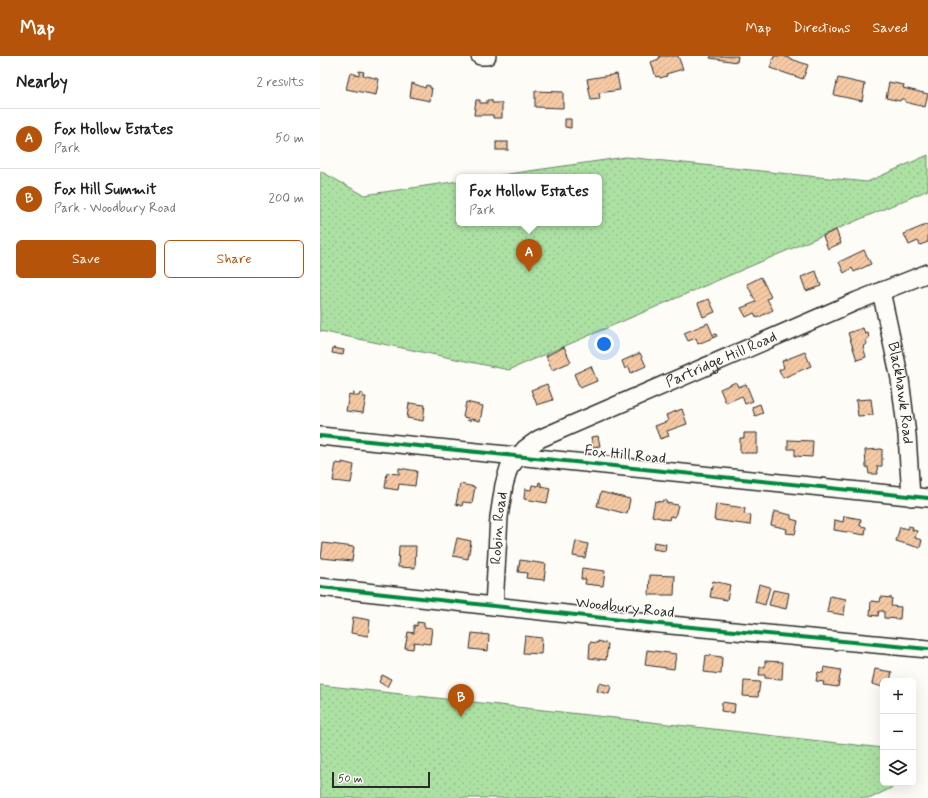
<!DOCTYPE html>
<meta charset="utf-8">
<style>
body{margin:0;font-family:Mynerve,sans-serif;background:#f2f2f2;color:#202124}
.controls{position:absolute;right:12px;bottom:12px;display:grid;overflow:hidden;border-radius:6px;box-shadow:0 4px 16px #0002}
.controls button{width:36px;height:36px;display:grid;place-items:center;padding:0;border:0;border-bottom:1px solid #e0e0e0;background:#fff;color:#202124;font:20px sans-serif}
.scale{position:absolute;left:12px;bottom:10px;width:98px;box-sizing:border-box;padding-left:4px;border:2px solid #2b2b2b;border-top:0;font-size:11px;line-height:14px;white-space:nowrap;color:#2b2b2b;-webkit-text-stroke:3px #fdfcf7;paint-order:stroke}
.you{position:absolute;left:284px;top:288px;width:14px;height:14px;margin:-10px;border:3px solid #fff;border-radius:50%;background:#1a73e8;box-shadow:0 0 0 6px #1a73e833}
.badge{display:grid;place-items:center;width:26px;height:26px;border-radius:50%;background:#b45309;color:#fff;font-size:13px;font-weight:700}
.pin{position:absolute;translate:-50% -33px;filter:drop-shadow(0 1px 2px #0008)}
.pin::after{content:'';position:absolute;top:21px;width:14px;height:12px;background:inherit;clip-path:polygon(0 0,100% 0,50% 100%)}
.popup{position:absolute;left:136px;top:118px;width:146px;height:52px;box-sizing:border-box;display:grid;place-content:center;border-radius:6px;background:#fff;filter:drop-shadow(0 1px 3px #0005);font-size:13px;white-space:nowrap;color:#757577}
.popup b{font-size:15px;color:#202124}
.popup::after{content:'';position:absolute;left:50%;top:100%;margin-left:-8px;border:8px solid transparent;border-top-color:#fff}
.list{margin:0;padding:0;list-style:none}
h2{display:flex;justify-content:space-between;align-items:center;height:52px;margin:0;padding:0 16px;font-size:17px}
h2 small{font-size:13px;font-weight:400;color:#757577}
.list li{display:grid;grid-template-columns:26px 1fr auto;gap:12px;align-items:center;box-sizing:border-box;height:60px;padding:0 16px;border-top:1px solid #e0e0e0}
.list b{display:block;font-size:15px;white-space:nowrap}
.list p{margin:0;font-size:13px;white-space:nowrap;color:#757577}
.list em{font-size:13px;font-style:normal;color:#757577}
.actions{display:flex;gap:8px;padding:12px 16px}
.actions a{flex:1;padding:9px 0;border:1px solid #b45309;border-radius:6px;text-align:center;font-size:14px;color:#b45309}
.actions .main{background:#b45309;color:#fff}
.icon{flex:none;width:22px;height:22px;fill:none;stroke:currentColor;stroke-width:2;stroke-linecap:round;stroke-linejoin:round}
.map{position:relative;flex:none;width:608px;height:742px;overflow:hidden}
header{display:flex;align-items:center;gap:24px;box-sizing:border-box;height:56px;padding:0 20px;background:#b45309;color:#fff}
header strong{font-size:19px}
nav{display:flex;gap:22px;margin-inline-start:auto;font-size:14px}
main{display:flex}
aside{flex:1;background:#fff}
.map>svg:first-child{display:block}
.park{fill:url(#park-dots);stroke:#6c8667}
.building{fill:url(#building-hatch);stroke:#2b2b2b}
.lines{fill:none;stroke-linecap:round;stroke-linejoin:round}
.minor-casing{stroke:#2b2b2b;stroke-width:20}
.minor{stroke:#fdfcf7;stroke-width:17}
.cycleway-casing{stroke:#fdfcf7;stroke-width:6}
.cycleway{stroke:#00873e;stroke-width:4}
.labels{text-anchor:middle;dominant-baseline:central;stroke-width:3;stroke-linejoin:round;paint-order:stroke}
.street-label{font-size:15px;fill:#2b2b2b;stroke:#fdfcf7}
</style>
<header>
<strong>Map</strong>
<nav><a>Map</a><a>Directions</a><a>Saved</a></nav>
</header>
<main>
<aside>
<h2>Nearby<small>2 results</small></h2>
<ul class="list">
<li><span class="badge">A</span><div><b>Fox Hollow Estates</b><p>Park</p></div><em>50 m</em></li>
<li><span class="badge">B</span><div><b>Fox Hill Summit</b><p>Park · Woodbury Road</p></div><em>200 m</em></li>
</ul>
<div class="actions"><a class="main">Save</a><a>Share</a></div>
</aside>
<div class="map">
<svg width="608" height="742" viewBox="0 0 608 742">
<defs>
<pattern id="park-dots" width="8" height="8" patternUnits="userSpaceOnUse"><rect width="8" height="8" fill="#ace1a3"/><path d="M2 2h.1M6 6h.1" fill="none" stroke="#94c18c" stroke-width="1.8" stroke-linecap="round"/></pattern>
<pattern id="building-hatch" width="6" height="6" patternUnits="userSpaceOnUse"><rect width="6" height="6" fill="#f5c9a4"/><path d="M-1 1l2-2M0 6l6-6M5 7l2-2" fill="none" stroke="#d2ad8d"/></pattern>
</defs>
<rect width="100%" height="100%" fill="#fdfcf7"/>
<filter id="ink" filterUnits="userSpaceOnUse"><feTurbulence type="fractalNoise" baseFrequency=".025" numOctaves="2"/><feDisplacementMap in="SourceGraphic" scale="8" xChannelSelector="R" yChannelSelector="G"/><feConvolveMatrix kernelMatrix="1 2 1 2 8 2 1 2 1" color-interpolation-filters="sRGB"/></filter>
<g filter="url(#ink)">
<g class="park">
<path d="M608 99V134L189 314 0 275V115L44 139 139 125V167H279V121H168L306 101 547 126Z"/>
<path d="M0 629 563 692V727H574L573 731 551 742H0Z"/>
</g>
<g class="building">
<path d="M358 0 363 13 346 18 347 20 340 22 339 20 336 21 331 6 339 3V1L340 0Z"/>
<path d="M391 0H418L417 6 390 2Z"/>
<path d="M454 0H463L488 9 483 23 450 12Z"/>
<path d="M39 15 44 16 43 19 59 23 56 39 26 33 30 17 39 19Z"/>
<path d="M297 18 300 34 279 37 280 43 271 44 267 23Z"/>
<path d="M518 22 545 28 542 45 514 39Z"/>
<path d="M569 26 584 29 583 32 608 38 605 51 585 46V43H581L580 45 566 42Z"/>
<path d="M92 27 105 32 106 29 110 30V32H112L110 45 90 41Z"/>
<path d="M215 35 243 36V52L215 51Z"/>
<path d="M156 44H160V47H167V44H172V47H182V62H173V59H154Z"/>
<path d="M245 63H251V72L245 71Z"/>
<rect x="176" y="86" width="12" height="8"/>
<path d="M608 168V186L600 189 598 185 589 189 584 178Z"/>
<path d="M516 174 521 187 508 193 503 180Z"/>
<path d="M544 194 551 208 534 216 532 212 524 217 519 206Z"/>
<path d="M496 215 501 230 486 235 481 221Z"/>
<path d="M441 221 451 241 447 243 453 254 437 262 434 257 426 261 421 252 436 246 427 228Z"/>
<path d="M389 243 395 256 383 261 378 247Z"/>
<path d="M388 267 393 279 396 278 397 280 378 288 376 282 368 285 364 277Z"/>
<path d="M543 272 545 278 548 277 549 282 546 284 547 288 543 290 546 301 537 304 528 277Z"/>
<path d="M244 291 251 306 232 314 226 300Z"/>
<path d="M13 292 24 294 23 299 12 297Z"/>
<path d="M485 296 491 310 463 322 459 314 464 312 462 305Z"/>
<path d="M320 297 326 310 311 317 309 311 305 313 302 305Z"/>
<path d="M271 310 277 325 260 332 254 318Z"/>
<path d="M416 326 418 331 426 328 433 345 425 348 422 340 406 347 400 333Z"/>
<path d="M227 328 233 344 217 349 211 334Z"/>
<path d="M33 337H34V340H39L40 337 43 338V341H46L43 357 26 355 29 338 32 339Z"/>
<path d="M551 343 553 359 538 360 536 344Z"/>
<path d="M146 346 163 350 160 365 151 363 150 365 147 364 148 362 143 361Z"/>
<path d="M89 347 105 349 103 365 87 362Z"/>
<path d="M440 348 443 357 435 360 432 351Z"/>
<path d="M362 353 367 368 347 375 349 380 340 383 335 370 348 365 346 359Z"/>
<path d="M424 377H437V397H420V382H424Z"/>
<path d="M278 380 280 390 273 391 271 381Z"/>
<path d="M468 384 493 385 492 401 475 400V393H468Z"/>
<path d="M562 393V410H557L558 418H549L548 411H546L545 394Z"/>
<path d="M22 406 34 409 31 427 13 425 16 407 22 408Z"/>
<path d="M79 412 97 415 95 430 79 428 78 434 65 432 67 417 79 418Z"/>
<path d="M219 426 221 427V430L230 432 227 447 204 443 205 433 211 434 212 429 218 430Z"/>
<path d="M140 428 155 431 152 447 143 446 142 450 136 448Z"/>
<path d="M281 436 310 443 307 458 277 450Z"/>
<path d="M343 444 347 445 346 447 358 449 355 461 350 460 349 464 332 460 335 445 342 446Z"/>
<path d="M396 448 425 452 424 458 431 459 430 469 394 464Z"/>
<path d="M454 455 471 459V463L478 465 475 478 466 477 467 473 451 469Z"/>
<path d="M524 460 541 463 540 470 546 471 545 479 514 474 515 464 523 466Z"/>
<path d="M588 470 593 471 592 474 597 475 595 482 602 484 600 492 576 485 580 471 588 473Z"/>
<path d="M137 482 151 485 148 503 133 500Z"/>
<path d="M256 485 268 488 265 502 253 500Z"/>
<path d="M334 486 346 488 345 495 333 493Z"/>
<path d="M3 487 34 491 32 505 1 502Z"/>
<path d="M79 490H96L95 512 78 511Z"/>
<path d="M200 504 226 508 224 524 206 522 207 517 198 516Z"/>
<path d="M262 512 285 515 283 530 265 528 266 523H261Z"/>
<path d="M330 519 355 520 354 539H329Z"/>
<path d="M393 525 410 529 407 544 390 541Z"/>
<path d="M439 528 450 531 445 549 435 546Z"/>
<path d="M453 534 469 537 466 553 449 549Z"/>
<path d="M510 540 526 543 524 559 507 556Z"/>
<path d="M561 541 572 542 571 550 581 551 580 563 564 562V555H559L558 560 550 559 551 545 560 546Z"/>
<path d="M33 561 50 564 48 580 31 577Z"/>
<path d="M97 566 104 567V571L112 572 110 588 94 586 93 593 85 592 88 576 94 577V569L97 570Z"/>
<path d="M152 577 169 579 168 595 150 593Z"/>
<path d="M205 580 222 582 221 598 203 597Z"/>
<path d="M278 585 288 588 286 604 269 602 270 586 278 587Z"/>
<path d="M327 594 356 598 354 613 325 609Z"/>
<path d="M386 599 402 601 401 618 384 616Z"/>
<path d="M445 605 463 606 462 623 445 622V619H439L440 611H445Z"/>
<path d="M504 611 521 614 518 631 503 629 504 626 496 625 498 616 503 617Z"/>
<path d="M555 613 572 616 570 625H563V631L552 628Z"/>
<path d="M62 619 71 623 67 631 59 626Z"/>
<path d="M424 625 440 626 438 641 423 640Z"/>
<path d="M279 627 291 630 289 638 277 635Z"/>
<path d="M402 646 415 648 414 657 401 655Z"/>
</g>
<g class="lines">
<g class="minor-casing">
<g id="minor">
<path d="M160 0H167"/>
<path id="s1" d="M561 235 580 323 587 379 591 441"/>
<path d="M0 380 608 442"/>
<path d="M0 531 329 567 608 593"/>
<path id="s2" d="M174 550 179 461 184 429 189 412 205 393 219 383 537 245 608 217"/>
</g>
</g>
<use href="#minor" class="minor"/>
<g class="cycleway-casing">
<g id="cycleway">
<path d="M0 380 608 442"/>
<path d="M0 531 329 567 608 593"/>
</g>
</g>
<use href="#cycleway" class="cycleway"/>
</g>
</g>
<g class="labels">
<g class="street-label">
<text stroke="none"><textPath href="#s2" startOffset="380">Partridge Hill Road</textPath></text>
<text stroke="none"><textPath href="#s1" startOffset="104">Blackhawk Road</textPath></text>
<text transform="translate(305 399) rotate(6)">Fox Hill Road</text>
<text stroke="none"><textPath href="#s2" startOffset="78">Robin Road</textPath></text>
<text transform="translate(305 552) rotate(6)">Woodbury Road</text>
</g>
</g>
</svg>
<div class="controls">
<button>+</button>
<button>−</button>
<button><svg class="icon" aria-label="layers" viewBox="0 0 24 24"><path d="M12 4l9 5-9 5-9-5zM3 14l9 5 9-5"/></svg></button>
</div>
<div class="scale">50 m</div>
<div class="you"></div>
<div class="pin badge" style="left:209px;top:216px">A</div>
<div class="popup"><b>Fox Hollow Estates</b>Park</div>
<div class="pin badge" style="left:141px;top:661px">B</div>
</div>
</main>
